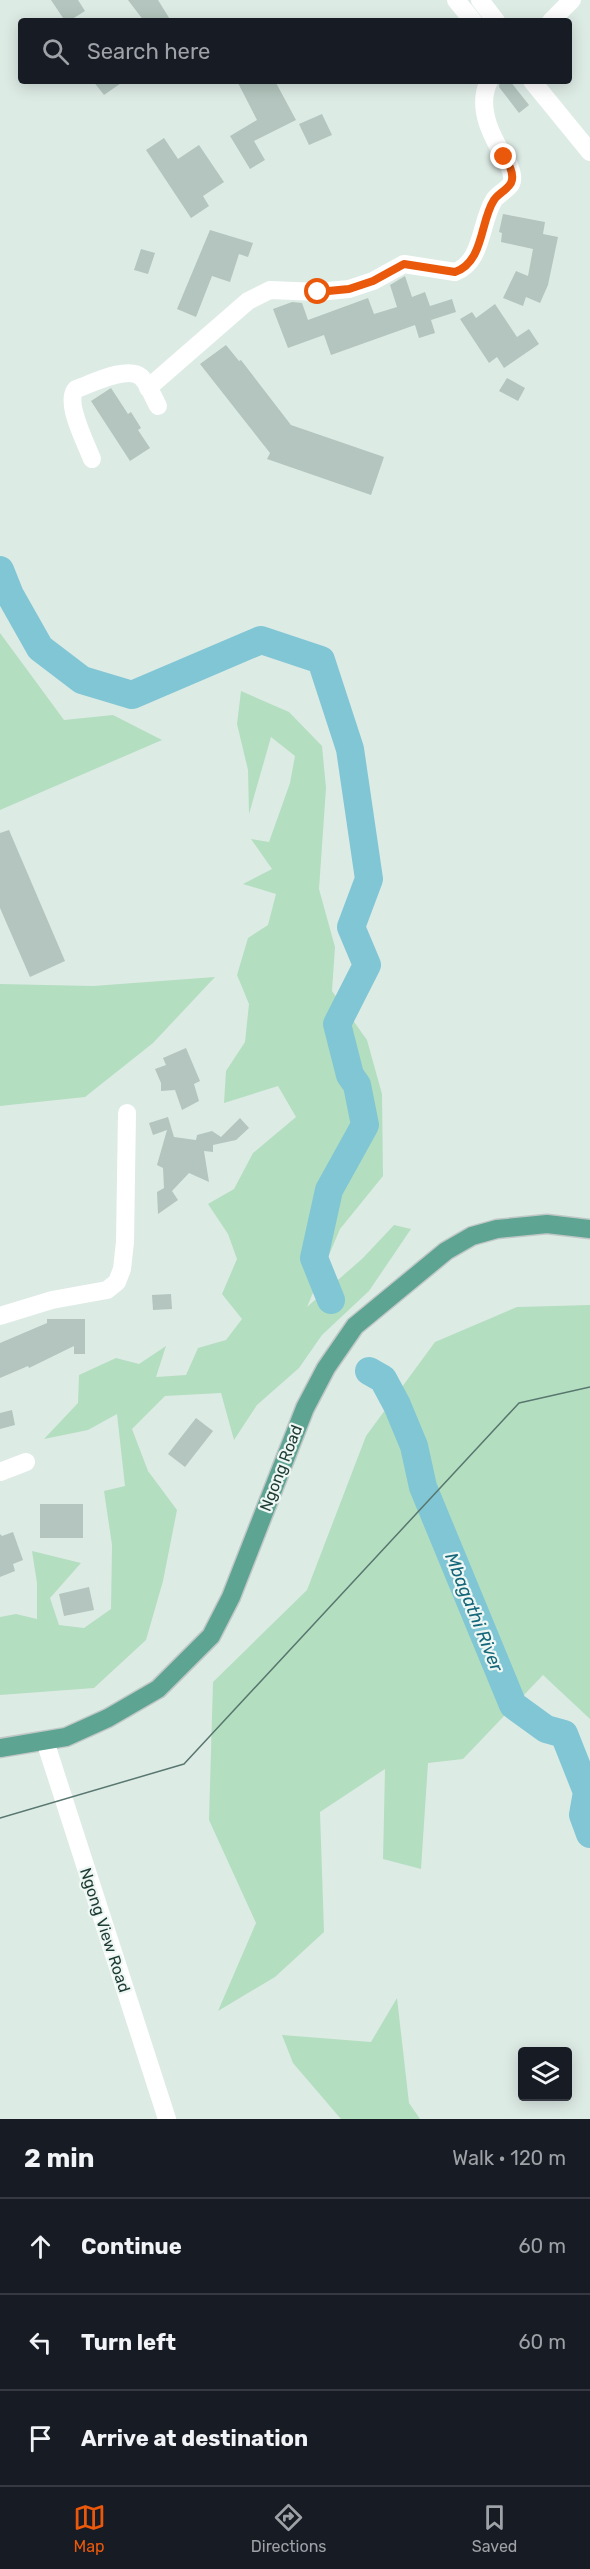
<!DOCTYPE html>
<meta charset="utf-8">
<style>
body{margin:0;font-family:Rubik,sans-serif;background:#242831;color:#f1f3f6}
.controls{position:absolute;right:18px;bottom:18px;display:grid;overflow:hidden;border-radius:6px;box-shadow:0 3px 15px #0003}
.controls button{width:54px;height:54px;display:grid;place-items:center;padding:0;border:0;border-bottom:2px solid #363941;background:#171b24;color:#f1f3f6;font:30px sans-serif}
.stop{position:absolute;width:18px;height:18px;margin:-14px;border:4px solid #ea580c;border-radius:50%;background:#fff}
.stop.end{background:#ea580c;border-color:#fff;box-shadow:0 2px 6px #0008}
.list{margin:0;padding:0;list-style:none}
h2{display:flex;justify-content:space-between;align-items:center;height:78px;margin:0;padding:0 24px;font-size:26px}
h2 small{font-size:20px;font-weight:400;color:#9ea1a6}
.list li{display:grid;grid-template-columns:39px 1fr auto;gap:18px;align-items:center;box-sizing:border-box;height:96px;padding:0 24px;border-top:2px solid #363941}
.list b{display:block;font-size:22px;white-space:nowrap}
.list em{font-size:20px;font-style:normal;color:#9ea1a6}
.icon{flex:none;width:33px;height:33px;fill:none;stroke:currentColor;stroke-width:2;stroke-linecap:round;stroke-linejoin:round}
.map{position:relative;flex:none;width:590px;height:2119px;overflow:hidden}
.search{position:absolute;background:#171b24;box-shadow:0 3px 15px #0003;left:18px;right:18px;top:18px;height:66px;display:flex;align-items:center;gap:15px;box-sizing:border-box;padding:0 21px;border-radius:6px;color:#9ea1a6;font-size:22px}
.sheet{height:366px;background:#171b24}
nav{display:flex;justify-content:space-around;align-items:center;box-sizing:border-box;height:84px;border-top:2px solid #363941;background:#171b24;font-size:16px;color:#9ea1a6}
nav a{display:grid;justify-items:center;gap:3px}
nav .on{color:#ea580c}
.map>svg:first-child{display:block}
.green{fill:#b4dec0}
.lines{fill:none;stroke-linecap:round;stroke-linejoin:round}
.river{stroke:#80c6d5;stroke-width:28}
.building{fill:#b3c5be}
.major-casing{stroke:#c0c8c6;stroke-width:21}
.minor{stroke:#fff;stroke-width:18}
.major{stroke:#5ea493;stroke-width:18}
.tram{stroke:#58776f;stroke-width:1.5}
.route{stroke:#ea580c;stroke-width:8}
.labels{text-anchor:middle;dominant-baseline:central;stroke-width:4.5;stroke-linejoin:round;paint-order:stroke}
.street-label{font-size:16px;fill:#1e3b34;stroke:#eef7f3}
.water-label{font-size:18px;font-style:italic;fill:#15677a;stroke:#eef7f3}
</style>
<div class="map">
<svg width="590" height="2119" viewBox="0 0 590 2119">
<rect width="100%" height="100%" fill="#ddebe5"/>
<g class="green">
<path d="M0 633 64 720 113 715 162 740 0 810Z"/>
<path d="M241 691 289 712 322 746 326 788 319 889 335 947 332 991 367 1040 382 1094 383 1176 340 1229 307 1307 363 1258 394 1225 411 1229 369 1291 322 1335 299 1368 257 1405 234 1440 221 1393 165 1396 132 1429 148 1471 177 1510 163 1581 146 1640 94 1688 0 1695V1617L16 1614 37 1619V1583L32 1551 81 1563 50 1598 59 1625 84 1628 111 1609 112 1545 104 1491 125 1486 117 1414 88 1430 44 1439 78 1403 79 1375 116 1358 139 1364 166 1346 156 1377 186 1375 198 1348 226 1340 242 1319 222 1294 237 1259 228 1234 208 1204 234 1189 253 1153 296 1117 278 1086 224 1103 226 1071 245 1042 249 1004 237 975 248 938 268 925 276 894 243 884 272 869 251 839 269 842 290 783 295 756 271 737 249 814 248 770 237 724Z"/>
<path d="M215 977 153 1043 85 1097 0 1106V984L93 986Z"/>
<path d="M590 1305V1719L543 1675 463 1759 428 1763 421 1869 383 1859 385 1769 320 1812 324 1932 275 1977 218 2011 256 1923 209 1820 213 1682 307 1590 366 1436 435 1342 517 1307Z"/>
<path d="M397 1998 409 2103 420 2119H341L293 2063 282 2035 371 2042Z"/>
</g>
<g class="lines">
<g class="river">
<path d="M0 570 10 595 40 648 82 680 132 695 261 640 321 660 350 749 369 879 351 927 367 965 337 1024 350 1075 357 1085 365 1125 329 1190 314 1258 331 1300"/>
<path d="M369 1371 383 1379 397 1405 414 1446 423 1487 513 1705 546 1729 564 1734 587 1792 583 1815 590 1834"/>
</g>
</g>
<g class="building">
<path d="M51 0H78L85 11 69 21H65Z"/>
<path d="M128 0H158L171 21H144Z"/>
<path d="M93 81H124L104 95Z"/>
<path d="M237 81H275L296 120 254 141 265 160 250 169 230 136 257 120Z"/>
<path d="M500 81H510L529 105 519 113 499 87Z"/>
<path d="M322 114 332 135 309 145 299 124Z"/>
<path d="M164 138 178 159 199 145 224 182 203 196 209 206 191 218 146 150Z"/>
<path d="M503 214 545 222 543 234 558 237 548 285 540 303 526 297 523 306 503 298 516 271 528 276 533 249 501 242 502 233 499 232Z"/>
<path d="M210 230 253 243 248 257 239 254 230 282 212 276 196 317 177 309Z"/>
<path d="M141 249 155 253 148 274 134 270Z"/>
<path d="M405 276 412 297 425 292 430 306 452 299 456 312 431 320 435 333 419 338 415 325 331 355 324 335 288 348 273 309 292 302 302 303 308 320 368 298 374 314 397 307 390 285Z"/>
<path d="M495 304 517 337 529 329 539 344 504 368 497 357 489 363 460 319 472 312 476 318Z"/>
<path d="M226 345 239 361 241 360 291 425 384 457 371 495 267 459 270 453 200 364Z"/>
<path d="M507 378 525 388 518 401 499 391Z"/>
<path d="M111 388 128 414 131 412 141 428 138 430 150 448 130 461 91 401Z"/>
<path d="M9 830 65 961 30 977 0 908V833Z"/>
<path d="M186 1048 200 1081 194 1084 199 1101 182 1110 175 1090 161 1091V1083L155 1069 166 1065 163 1058Z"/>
<path d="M168 1117 174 1137 196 1140 197 1135 212 1131 221 1137 240 1118 249 1128 236 1140 213 1145V1152L204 1151 209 1182 189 1173 172 1191 178 1200 158 1214 157 1192 164 1188 163 1168 157 1165 167 1130 153 1135 149 1123Z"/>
<path d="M171 1294 172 1309 153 1310 152 1295Z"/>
<path d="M47 1319H85V1354H74V1346L29 1368 28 1366 0 1378V1343L47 1323Z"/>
<path d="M12 1410 15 1425 0 1429V1413Z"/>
<path d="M196 1418 213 1431 185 1467 168 1454Z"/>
<rect x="40" y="1504" width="43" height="34"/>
<path d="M13 1532 23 1560 13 1564 15 1571 0 1577V1534L2 1536Z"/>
<path d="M89 1587 94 1610 64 1616 59 1594Z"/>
</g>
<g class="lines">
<g class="major-casing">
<path id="major" d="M0 1748 66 1737 108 1718 158 1689 211 1636 231 1597 305 1408 326 1368 355 1326 446 1251 472 1236 497 1229 547 1224 590 1229"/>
</g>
<g class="minor">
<path d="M456 0 473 21"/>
<path d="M480 0 496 21"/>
<path d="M551 21 572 0"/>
<path d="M532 81 590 152"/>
<path d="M148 388 248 301 270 290 318 292 349 289 373 281 404 264 455 272C483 262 480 222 494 200 498 194 507 190 511 184 514 178 511 171 509 165 494 141 475 109 489 81"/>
<path d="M92 459C86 443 64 402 76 389 91 384 128 365 141 377 148 383 153 397 158 406"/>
<path d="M0 1316 52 1300 107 1290 117 1282 122 1269 125 1242 127 1113"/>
<path d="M0 1472 26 1462"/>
<path d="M45 1741 167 2119"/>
</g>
<use href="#major" class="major"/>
<path class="tram" d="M0 1818 184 1764 519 1403 590 1387"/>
</g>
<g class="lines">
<path class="route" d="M318 292 349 289 373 281 404 264 455 272C484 262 480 221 494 200 498 194 507 190 511 183 515 174 509 164 504 157"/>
</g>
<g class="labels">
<g class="street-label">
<text transform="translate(281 1468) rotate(-69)">Ngong Road</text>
<text transform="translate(105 1930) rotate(72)">Ngong View Road</text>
</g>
<g class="water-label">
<text transform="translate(474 1612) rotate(68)">Mbagathi River</text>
</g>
</g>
</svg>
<div class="controls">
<button><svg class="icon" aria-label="layers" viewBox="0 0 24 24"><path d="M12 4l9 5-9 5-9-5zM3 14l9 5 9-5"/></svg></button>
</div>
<div class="stop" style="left:318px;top:292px"></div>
<div class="stop end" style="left:504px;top:157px"></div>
<div class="search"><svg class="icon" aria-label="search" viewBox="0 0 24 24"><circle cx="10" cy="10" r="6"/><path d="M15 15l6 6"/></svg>Search here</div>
</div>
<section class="sheet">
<h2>2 min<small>Walk · 120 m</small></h2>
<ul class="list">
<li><svg class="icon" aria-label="ahead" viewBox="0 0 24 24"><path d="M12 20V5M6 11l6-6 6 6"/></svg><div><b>Continue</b></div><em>60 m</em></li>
<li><svg class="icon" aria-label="left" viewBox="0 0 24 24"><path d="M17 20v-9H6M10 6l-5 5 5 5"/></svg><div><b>Turn left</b></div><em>60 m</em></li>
<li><svg class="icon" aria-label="arrive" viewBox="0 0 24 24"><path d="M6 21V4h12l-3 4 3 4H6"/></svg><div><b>Arrive at destination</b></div></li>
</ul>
</section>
<nav>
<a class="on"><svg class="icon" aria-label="map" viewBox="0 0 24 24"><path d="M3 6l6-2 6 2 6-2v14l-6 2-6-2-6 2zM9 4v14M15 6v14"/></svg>Map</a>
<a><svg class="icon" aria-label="directions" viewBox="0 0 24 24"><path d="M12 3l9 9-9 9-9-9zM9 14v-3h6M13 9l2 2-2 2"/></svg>Directions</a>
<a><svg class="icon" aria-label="saved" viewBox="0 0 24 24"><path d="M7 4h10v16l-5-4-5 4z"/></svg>Saved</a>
</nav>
